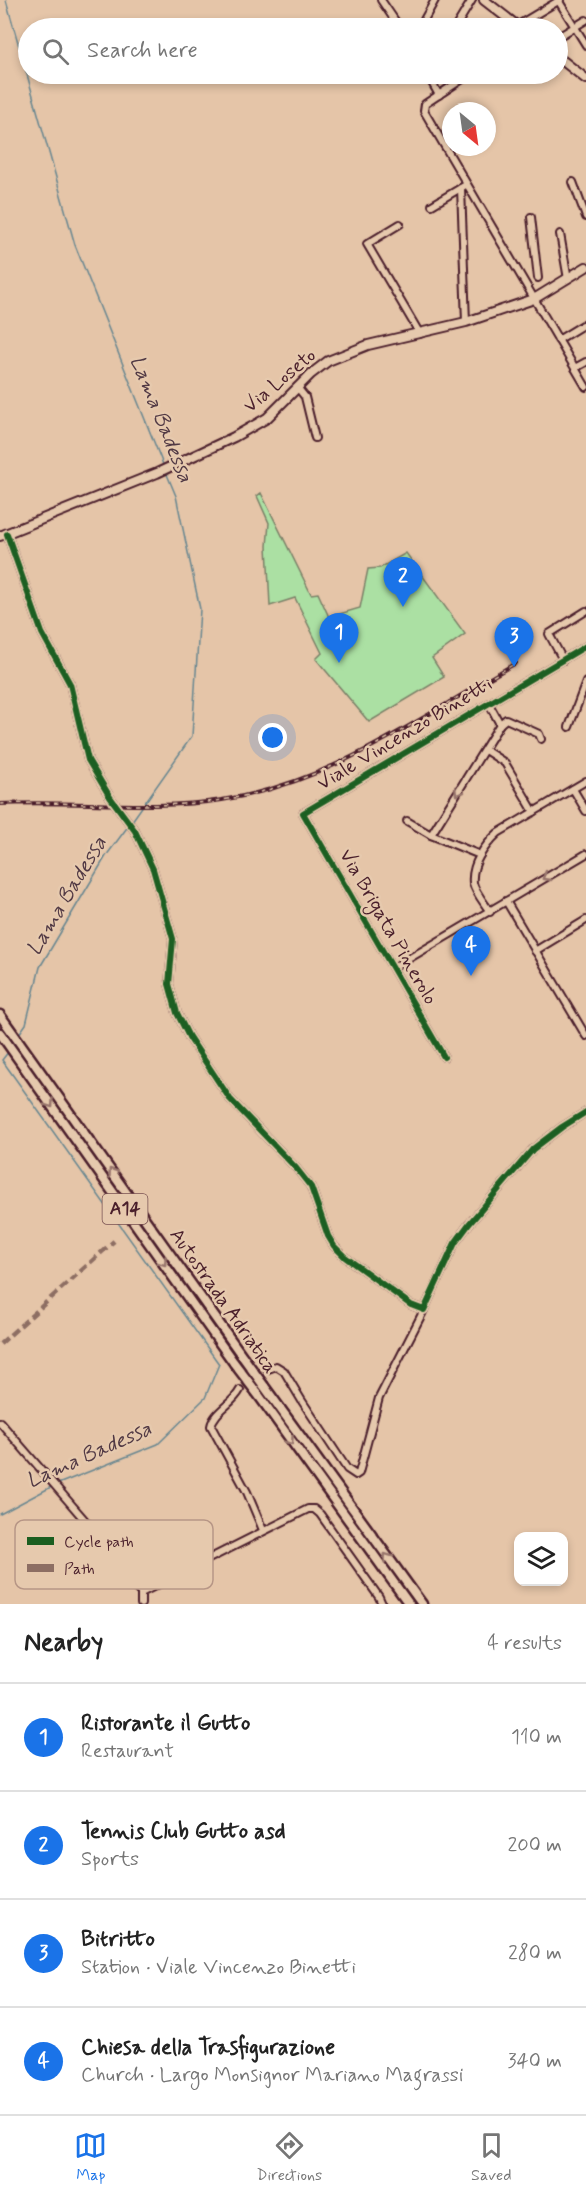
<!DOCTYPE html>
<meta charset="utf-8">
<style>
body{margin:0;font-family:Mynerve,sans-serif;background:#f6f6f6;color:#222}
.controls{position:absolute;right:18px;bottom:18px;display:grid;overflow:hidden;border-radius:12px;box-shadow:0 3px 9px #0003}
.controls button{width:54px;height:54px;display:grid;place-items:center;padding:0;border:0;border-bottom:2px solid #e0e0e0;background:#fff;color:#222;font:30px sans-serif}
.compass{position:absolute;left:442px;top:102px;width:54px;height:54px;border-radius:50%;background:#fff;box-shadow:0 3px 9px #0003;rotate:151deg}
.you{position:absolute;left:273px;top:738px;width:21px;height:21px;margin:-15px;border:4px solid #fff;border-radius:50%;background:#1a73e8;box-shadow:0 0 0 9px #1a73e833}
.badge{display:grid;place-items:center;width:39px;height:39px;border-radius:50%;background:#1a73e8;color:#fff;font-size:20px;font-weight:700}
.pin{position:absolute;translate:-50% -50px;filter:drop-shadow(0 2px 3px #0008)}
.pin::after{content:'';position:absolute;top:32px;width:21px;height:18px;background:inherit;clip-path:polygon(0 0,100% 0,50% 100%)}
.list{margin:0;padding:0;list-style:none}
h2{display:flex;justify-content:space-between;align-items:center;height:78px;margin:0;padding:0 24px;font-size:26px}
h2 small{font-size:20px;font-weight:400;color:#767676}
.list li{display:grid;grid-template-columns:39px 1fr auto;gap:18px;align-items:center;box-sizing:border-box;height:108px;padding:0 24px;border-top:2px solid #e0e0e0}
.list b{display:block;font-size:22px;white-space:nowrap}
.list p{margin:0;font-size:20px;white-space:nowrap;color:#767676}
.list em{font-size:20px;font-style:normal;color:#767676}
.icon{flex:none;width:33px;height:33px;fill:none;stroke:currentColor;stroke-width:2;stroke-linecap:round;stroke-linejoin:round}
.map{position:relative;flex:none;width:586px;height:1604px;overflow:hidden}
.search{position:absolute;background:#fff;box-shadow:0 3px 9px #0003;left:18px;right:18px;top:18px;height:66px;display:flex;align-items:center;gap:15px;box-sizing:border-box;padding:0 21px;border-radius:33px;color:#767676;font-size:22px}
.sheet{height:510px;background:#fff}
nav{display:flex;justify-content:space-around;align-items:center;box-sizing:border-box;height:84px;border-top:2px solid #e0e0e0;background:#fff;font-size:16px;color:#767676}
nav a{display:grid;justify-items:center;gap:3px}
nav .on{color:#1a73e8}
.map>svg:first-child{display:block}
.green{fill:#abe0a3;stroke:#7a8067;stroke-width:1.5}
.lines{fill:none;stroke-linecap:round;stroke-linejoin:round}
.stream{stroke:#678690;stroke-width:1.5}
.minor-tunnel{stroke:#c6a48f;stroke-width:6;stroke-dasharray:6 3;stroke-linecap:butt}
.minor-casing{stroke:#4a1f2b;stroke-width:10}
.major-casing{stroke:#4a1f2b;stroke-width:12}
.highway-casing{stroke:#4a1f2b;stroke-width:13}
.minor{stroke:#e6c9ad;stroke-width:6}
.major{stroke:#e6c9ad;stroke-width:8}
.highway{stroke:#e6c9ad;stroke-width:8}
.rail-casing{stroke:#4a1f2b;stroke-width:4}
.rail{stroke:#e6c9ad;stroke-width:1.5;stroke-dasharray:4.5;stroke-linecap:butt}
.highway-bridge-casing{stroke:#4a1f2b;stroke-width:13;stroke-linecap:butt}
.highway-bridge{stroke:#e6c9ad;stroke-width:8}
.quiet{stroke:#8d6e63;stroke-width:4.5;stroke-dasharray:9 4.5;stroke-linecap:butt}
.cycleway-casing{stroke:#e6c9ad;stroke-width:10}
.cycleway{stroke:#1b5e20;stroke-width:6}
.oneway{stroke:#98746c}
.labels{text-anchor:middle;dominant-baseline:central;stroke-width:5;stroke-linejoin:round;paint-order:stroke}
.shield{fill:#e6c9ad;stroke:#795252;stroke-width:1.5}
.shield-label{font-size:18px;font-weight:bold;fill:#4a1f2b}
.street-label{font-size:20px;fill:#4a1f2b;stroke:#e6c9ad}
.water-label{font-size:21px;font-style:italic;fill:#513944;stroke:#e6c9ad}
.key{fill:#e6c9ad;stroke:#b79686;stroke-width:1.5}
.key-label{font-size:16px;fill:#4a1f2b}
</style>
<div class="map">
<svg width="586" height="1604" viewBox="0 0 586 1604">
<rect width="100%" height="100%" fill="#e5c5a8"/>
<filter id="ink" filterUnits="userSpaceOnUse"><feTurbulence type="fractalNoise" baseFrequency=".0167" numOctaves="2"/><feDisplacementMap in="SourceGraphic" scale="12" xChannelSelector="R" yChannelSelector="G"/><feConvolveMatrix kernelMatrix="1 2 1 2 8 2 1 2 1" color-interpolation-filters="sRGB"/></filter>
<g filter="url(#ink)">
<path class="green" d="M261 493 311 594 318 593 329 617 360 608 368 569 380 568 406 553 465 634 432 658 444 677 369 722 316 659 322 653 295 598 270 606 267 546 269 523 257 496Z"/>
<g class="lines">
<g class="stream">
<path d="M6 0 75 245 164 467"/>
<path d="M132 821 192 736 200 609 176 496 166 472"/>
<path d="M19 1034 26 1024 40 967 106 856 129 825"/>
<path d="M9 1051 2 1060 219 1364 205 1398 158 1444 58 1484"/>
<path d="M0 1514 53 1486"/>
</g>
<path class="minor-tunnel" d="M240 1390 268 1369"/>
<g class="minor-casing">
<g id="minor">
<path d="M381 0 400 28"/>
<path d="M558 0 586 45"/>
<path d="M415 28 420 27 435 0"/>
<path d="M455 28 472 0"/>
<path d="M513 28 560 0"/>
<path d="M558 37 586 20"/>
<path d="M427 74 439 95"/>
<path d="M470 74 425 104 424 111 586 387"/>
<path d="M500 75 502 74"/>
<path d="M573 182 586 217"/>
<path d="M461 188 466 322"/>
<path d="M432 205 464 186"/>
<path d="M531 217 538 278"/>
<path d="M400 224 367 244 420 334"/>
<path d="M560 234 568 279"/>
<path d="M558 340 586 323"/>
<path d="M575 368 586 362"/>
<path d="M297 387 305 397 315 438"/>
<path d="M7 534 42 633 70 684 88 760 110 797 135 831 153 869 173 939 169 984 177 1013 189 1037 230 1099 296 1168 311 1187 328 1236 334 1246 345 1257 411 1305 424 1310 455 1243 469 1224 533 1149 562 1127 586 1112"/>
<path d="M563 660 549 634 586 611"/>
<path d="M489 704 500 724 506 719 539 734 541 739"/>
<path d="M569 727 586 682"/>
<path d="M485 750 505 763 534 812"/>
<path d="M573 789 586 811"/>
<path d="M407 821 431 835 480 855"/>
<path d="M431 835 500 724"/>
<path d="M506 901 586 1036"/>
<path d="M490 912C485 904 475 892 473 883 471 864 485 845 498 833L586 781"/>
<path d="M535 951 586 920"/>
<path d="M393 968 586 854"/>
<path d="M444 1057 303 813 586 646"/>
<path d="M268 1369 276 1366 284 1371 302 1401 347 1469 356 1475 359 1473 379 1398 424 1310"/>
<path d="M240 1390C233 1404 214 1411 211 1426L247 1492 263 1530"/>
<path d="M0 1422 89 1525 126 1579 141 1593"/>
<path d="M141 1593 308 1509H314L320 1514 379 1597 382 1604"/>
<path d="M141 1593V1604"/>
</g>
</g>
<g class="major-casing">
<g id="major">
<path d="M484 0 520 28"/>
<path d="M558 57 586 79"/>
<path d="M0 536 157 473 234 437 267 418 311 374 328 361 368 345 466 322 534 299 586 267"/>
</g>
</g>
<g class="highway-casing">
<g id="highway">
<path d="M0 1015 243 1357"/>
<path d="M0 1033 234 1363"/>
<path d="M264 1386 422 1604"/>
<path d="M257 1393 409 1604"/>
</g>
</g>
<use href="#minor" class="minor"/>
<use href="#major" class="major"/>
<use href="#highway" class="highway"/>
<g class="rail-casing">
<path id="rail" d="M0 804C74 800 148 811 222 800 332 783 422 716 516 663"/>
</g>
<use href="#rail" class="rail"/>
<g class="highway-bridge-casing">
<g id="highway-bridge">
<path d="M243 1357 264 1386"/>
<path d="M234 1363 257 1393"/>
</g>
</g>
<use href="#highway-bridge" class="highway-bridge"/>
<path class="quiet" d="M0 1344 114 1241"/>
<g class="cycleway-casing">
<g id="cycleway">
<path d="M7 534 42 633 70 684 88 760 110 797 135 831 153 869 173 939 169 984 177 1013 189 1037 230 1099 296 1168 311 1187 328 1236 334 1246 345 1257 411 1305 424 1310 455 1243 469 1224 533 1149 562 1127 586 1112"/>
<path d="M444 1057 303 813 586 646"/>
</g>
</g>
<use href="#cycleway" class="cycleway"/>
</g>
<defs><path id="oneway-chevron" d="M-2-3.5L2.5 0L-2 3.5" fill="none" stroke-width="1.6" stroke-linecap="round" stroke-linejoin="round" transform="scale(1.5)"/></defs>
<g class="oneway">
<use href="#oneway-chevron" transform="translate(458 792) rotate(122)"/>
<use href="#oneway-chevron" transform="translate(546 877) rotate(150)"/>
<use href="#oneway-chevron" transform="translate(50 1104) rotate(55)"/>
<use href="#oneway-chevron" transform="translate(112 1172) rotate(-126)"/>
<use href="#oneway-chevron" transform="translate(163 1262) rotate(55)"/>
<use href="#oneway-chevron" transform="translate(290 1441) rotate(55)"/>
<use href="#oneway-chevron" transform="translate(387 1557) rotate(-126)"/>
</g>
</g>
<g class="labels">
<rect class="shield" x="102.5" y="1194" width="45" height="30" rx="4.5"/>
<g class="shield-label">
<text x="125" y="1209">A14</text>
</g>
<g class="street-label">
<text transform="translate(280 381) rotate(-40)">Via Loseto</text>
<text transform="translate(405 734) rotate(-31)">Viale Vincenzo Binetti</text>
<text transform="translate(388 927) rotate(60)">Via Brigata Pinerolo</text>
<text transform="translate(223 1301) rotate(55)">Autostrada Adriatica</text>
</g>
<g class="water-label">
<text transform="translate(161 419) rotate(68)">Lama Badessa</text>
<text transform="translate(67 896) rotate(-59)">Lama Badessa</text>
<text transform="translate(89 1455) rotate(-24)">Lama Badessa</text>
</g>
</g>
<rect x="15" y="1520" width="198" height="69" rx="9" class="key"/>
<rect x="27" y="1537" width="27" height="8" fill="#1b5e20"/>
<rect x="27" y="1564" width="27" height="8" fill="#8d6e63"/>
<g class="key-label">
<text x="64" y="1547">Cycle path</text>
<text x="64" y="1574">Path</text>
</g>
</svg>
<div class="controls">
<button><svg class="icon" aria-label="layers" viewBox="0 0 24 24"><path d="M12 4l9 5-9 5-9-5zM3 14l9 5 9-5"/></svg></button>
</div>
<svg class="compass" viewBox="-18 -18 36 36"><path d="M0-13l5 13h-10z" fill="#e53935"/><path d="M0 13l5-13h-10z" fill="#767676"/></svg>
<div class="you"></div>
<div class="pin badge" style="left:339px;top:663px">1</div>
<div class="pin badge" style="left:403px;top:607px">2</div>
<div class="pin badge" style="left:514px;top:667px">3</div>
<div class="pin badge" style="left:471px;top:976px">4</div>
<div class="search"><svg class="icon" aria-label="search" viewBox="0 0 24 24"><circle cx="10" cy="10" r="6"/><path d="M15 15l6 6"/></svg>Search here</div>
</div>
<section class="sheet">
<h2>Nearby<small>4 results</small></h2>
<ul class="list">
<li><span class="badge">1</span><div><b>Ristorante il Gutto</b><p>Restaurant</p></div><em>110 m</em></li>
<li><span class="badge">2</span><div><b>Tennis Club Gutto asd</b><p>Sports</p></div><em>200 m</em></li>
<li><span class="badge">3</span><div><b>Bitritto</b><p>Station · Viale Vincenzo Binetti</p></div><em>280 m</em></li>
<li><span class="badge">4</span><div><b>Chiesa della Trasfigurazione</b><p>Church · Largo Monsignor Mariano Magrassi</p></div><em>340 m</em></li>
</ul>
</section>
<nav>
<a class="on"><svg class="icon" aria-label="map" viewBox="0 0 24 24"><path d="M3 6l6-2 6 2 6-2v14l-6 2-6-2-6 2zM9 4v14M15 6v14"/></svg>Map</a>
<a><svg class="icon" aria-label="directions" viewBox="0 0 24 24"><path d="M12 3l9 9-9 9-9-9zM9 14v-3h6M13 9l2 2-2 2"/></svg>Directions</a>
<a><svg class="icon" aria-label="saved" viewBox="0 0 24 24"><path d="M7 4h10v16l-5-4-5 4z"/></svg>Saved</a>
</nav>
